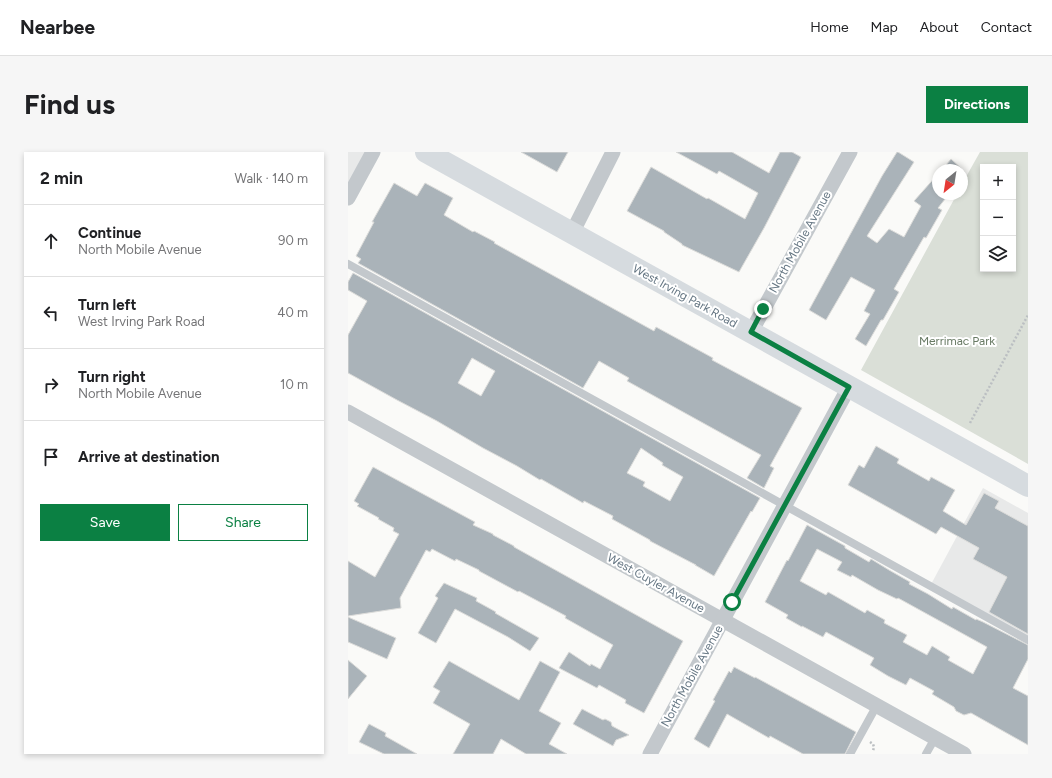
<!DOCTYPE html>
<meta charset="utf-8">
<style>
body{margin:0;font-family:Figtree,sans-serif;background:#f6f6f6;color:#202124}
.controls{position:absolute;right:12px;top:12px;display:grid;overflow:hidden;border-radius:0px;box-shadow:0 2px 6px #0003}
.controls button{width:36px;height:36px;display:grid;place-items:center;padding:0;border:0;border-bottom:1px solid #e0e0e0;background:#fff;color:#202124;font:20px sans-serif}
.compass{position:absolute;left:584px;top:12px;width:36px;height:36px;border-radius:50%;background:#fff;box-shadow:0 2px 6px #0003;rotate:210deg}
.stop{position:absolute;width:12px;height:12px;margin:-9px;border:3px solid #0b8043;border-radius:50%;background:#fff}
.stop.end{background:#0b8043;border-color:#fff;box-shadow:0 1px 4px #0008}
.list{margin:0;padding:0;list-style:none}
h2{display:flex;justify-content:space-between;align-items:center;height:52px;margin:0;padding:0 16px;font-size:17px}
h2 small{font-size:13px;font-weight:400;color:#757577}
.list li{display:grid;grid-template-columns:26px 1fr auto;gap:12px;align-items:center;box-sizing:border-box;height:72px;padding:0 16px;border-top:1px solid #e0e0e0}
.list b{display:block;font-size:15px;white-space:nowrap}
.list p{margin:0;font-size:13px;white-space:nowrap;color:#757577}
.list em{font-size:13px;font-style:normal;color:#757577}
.actions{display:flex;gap:8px;padding:12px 16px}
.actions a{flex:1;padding:9px 0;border:1px solid #0b8043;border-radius:0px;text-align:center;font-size:14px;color:#0b8043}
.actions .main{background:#0b8043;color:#fff}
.icon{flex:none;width:22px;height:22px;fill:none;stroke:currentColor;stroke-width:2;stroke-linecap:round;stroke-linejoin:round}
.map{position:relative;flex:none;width:680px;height:602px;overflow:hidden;border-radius:0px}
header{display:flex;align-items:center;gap:24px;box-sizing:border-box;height:56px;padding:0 20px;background:#fff;border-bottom:1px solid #e0e0e0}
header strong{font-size:19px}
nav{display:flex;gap:22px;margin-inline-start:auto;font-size:14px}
.intro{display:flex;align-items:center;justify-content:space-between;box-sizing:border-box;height:96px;padding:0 24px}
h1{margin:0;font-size:28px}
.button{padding:10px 18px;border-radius:0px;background:#0b8043;color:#fff;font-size:14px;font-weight:700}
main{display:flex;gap:24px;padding:0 24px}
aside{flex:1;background:#fff;border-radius:0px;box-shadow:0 2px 6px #0003}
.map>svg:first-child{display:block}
.built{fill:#e8e9e9}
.green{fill:#dadfd7;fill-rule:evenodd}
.building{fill:#aab3b9;stroke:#dcdcda;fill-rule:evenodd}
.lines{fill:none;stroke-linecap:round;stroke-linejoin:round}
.path{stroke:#bbbfc2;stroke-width:2.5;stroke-dasharray:2 2;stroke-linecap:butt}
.lane{stroke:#c3c8cc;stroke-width:8}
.street{stroke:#c3c8cc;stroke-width:15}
.primary{stroke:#d6dbdf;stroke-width:22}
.route{stroke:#0b8043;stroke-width:5}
.labels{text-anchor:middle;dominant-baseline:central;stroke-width:4;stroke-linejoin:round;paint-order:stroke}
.street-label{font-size:12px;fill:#657683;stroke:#fff}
.park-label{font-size:12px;fill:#687a64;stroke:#fff}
</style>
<header>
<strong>Nearbee</strong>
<nav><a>Home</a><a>Map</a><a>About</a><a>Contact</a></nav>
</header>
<div class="intro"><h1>Find us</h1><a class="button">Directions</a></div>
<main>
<aside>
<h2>2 min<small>Walk · 140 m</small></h2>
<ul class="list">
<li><svg class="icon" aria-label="ahead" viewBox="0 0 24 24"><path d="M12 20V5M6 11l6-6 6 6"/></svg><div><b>Continue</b><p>North Mobile Avenue</p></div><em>90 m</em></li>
<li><svg class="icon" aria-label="left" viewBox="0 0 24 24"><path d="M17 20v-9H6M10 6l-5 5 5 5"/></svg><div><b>Turn left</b><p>West Irving Park Road</p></div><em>40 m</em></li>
<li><svg class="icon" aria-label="right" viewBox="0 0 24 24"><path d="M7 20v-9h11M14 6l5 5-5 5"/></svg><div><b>Turn right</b><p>North Mobile Avenue</p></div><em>10 m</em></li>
<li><svg class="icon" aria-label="arrive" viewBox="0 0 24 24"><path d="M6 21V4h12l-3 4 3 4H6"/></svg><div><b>Arrive at destination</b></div></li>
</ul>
<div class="actions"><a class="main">Save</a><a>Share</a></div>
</aside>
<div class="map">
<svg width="680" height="602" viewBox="0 0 680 602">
<rect width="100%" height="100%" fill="#fafaf8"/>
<g class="built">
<path d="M0 0H25L0 45Z"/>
<path d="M635 336 680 361V490L581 436Z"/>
</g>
<path class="green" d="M632 0H680V312L513 218 609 42H614V32ZM635 15H665V117H635Z"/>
<g class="building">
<path d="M173 0H220L209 20Z"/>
<path d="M328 0H384L421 21 432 0H444L453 5 416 76 391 120 334 93V92L316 80V79L279 59 303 15 359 47 360 46 397 67 410 41 371 19 369 22Z"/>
<path d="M549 0H550L566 10 519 84 529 91 541 77 556 85 573 54 566 49 590 22V42H601L590 56 594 58 578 86 576 85 546 137 551 140 535 168H533L518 194 507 187 522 162 516 159 527 138 503 125 478 168 461 158 534 24Z"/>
<path d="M603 7 617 20 614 23V18H594Z"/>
<path d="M46 31 69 44 77 31 105 46 96 63 125 80 126 79 147 90 146 91 306 179 308 175 365 206 364 208 454 256 422 314 426 316 416 336 399 326 413 303 279 229 281 226 251 209 235 236 10 111 13 107 8 104 26 70H24Z"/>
<path d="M5 121 412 346 404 360 403 359 366 424 347 413H348L302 389V388L264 367 265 364 236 349 235 351 193 327 192 328 169 314 135 296 89 269 49 248 0 221V183L19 149 0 138V130ZM124 206 147 219 133 244 110 231ZM293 296 315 311 314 313 335 325 322 349 295 334 297 330 279 321Z"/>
<path d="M528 294 551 307 549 311 581 329 583 325 607 338 595 359 618 373 636 341 651 349 647 356 680 374V482L641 460 659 425 625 407 631 396 593 375 588 382 500 333 511 313 516 316Z"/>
<path d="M25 315 127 370 125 373 145 382V383L166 394V395L335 489 296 561 277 551 278 548 251 533 249 536 211 516 221 500 242 514 243 512 252 517 265 493 217 466 218 464 171 439 170 440 131 419V418L108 407 107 409 84 397 82 400 78 398 52 446 53 456 0 464V409L27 425 51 382 45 379 46 376 30 367 31 366 9 354 11 352 6 349Z"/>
<path d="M459 373 497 394V396L521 410 523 407 541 418 562 430 561 432 580 442 604 457 605 455 628 468V467L635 470 680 493V507L665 536 680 544V593L623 561 616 563 608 559 606 555 584 542 586 539 562 526 558 533 540 524 522 513 526 506 478 480 475 485 454 474V475L438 466 440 463 417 450 439 408 440 409ZM469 397 494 410 489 418 503 425 504 423 530 438 549 447 550 446 639 495 625 522 600 508 602 505 584 494 579 503 555 490 559 483 536 471 537 468 519 458 517 461 480 440 478 443 452 429Z"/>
<path d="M96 431 129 446 128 449 148 460 147 461 191 486 182 499 160 485 107 457 88 491 70 481 90 446 87 444Z"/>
<path d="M0 465 48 486 39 507 0 490Z"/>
<path d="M0 508 19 524 0 547Z"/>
<path d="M101 509 171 548 192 509 212 520 191 559 213 571 201 592 219 602H178L153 587 145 602H105L122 572 85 551 92 539 85 535Z"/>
<path d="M386 515 407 526V525L508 580 497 602H455L422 584 421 586 379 562 361 596 346 587 367 549 365 548 381 519 383 521Z"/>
<path d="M234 557 255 568 257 567 263 570 264 574 281 583 268 588 265 594 225 572Z"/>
<path d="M21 572 38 581 37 584 69 602H36L11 590Z"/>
</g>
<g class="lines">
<g class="path">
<path d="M622 271 680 163"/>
<path d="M522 590 525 592 526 595 525 599"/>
</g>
<g class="lane">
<path d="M0 112 680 488"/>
<path d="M502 602 529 553"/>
<path d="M578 602 587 586"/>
</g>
<g class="street">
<path d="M0 46 25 0"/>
<path d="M224 81 265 0"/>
<path d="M403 180 502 0"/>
<path d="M0 260 616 602"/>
<path d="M302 602 501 235"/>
</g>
<path class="primary" d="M78 0 680 334"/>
</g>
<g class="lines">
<path class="route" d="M384 450 501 235 403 180 415 157"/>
</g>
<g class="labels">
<g class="street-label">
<text transform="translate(452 90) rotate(-61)">North Mobile Avenue</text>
<text transform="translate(337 144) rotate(29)">West Irving Park Road</text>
<text transform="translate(308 431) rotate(29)">West Cuyler Avenue</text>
<text transform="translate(344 524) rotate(-61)">North Mobile Avenue</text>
</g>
<g class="park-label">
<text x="609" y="189">Merrimac Park</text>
</g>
</g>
</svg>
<div class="controls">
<button>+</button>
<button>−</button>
<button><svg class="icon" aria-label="layers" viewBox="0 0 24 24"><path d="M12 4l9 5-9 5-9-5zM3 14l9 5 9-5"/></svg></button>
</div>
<svg class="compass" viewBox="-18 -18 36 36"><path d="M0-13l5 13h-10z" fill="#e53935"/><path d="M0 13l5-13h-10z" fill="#757577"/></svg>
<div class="stop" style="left:384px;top:450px"></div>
<div class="stop end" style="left:415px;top:157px"></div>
</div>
</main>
